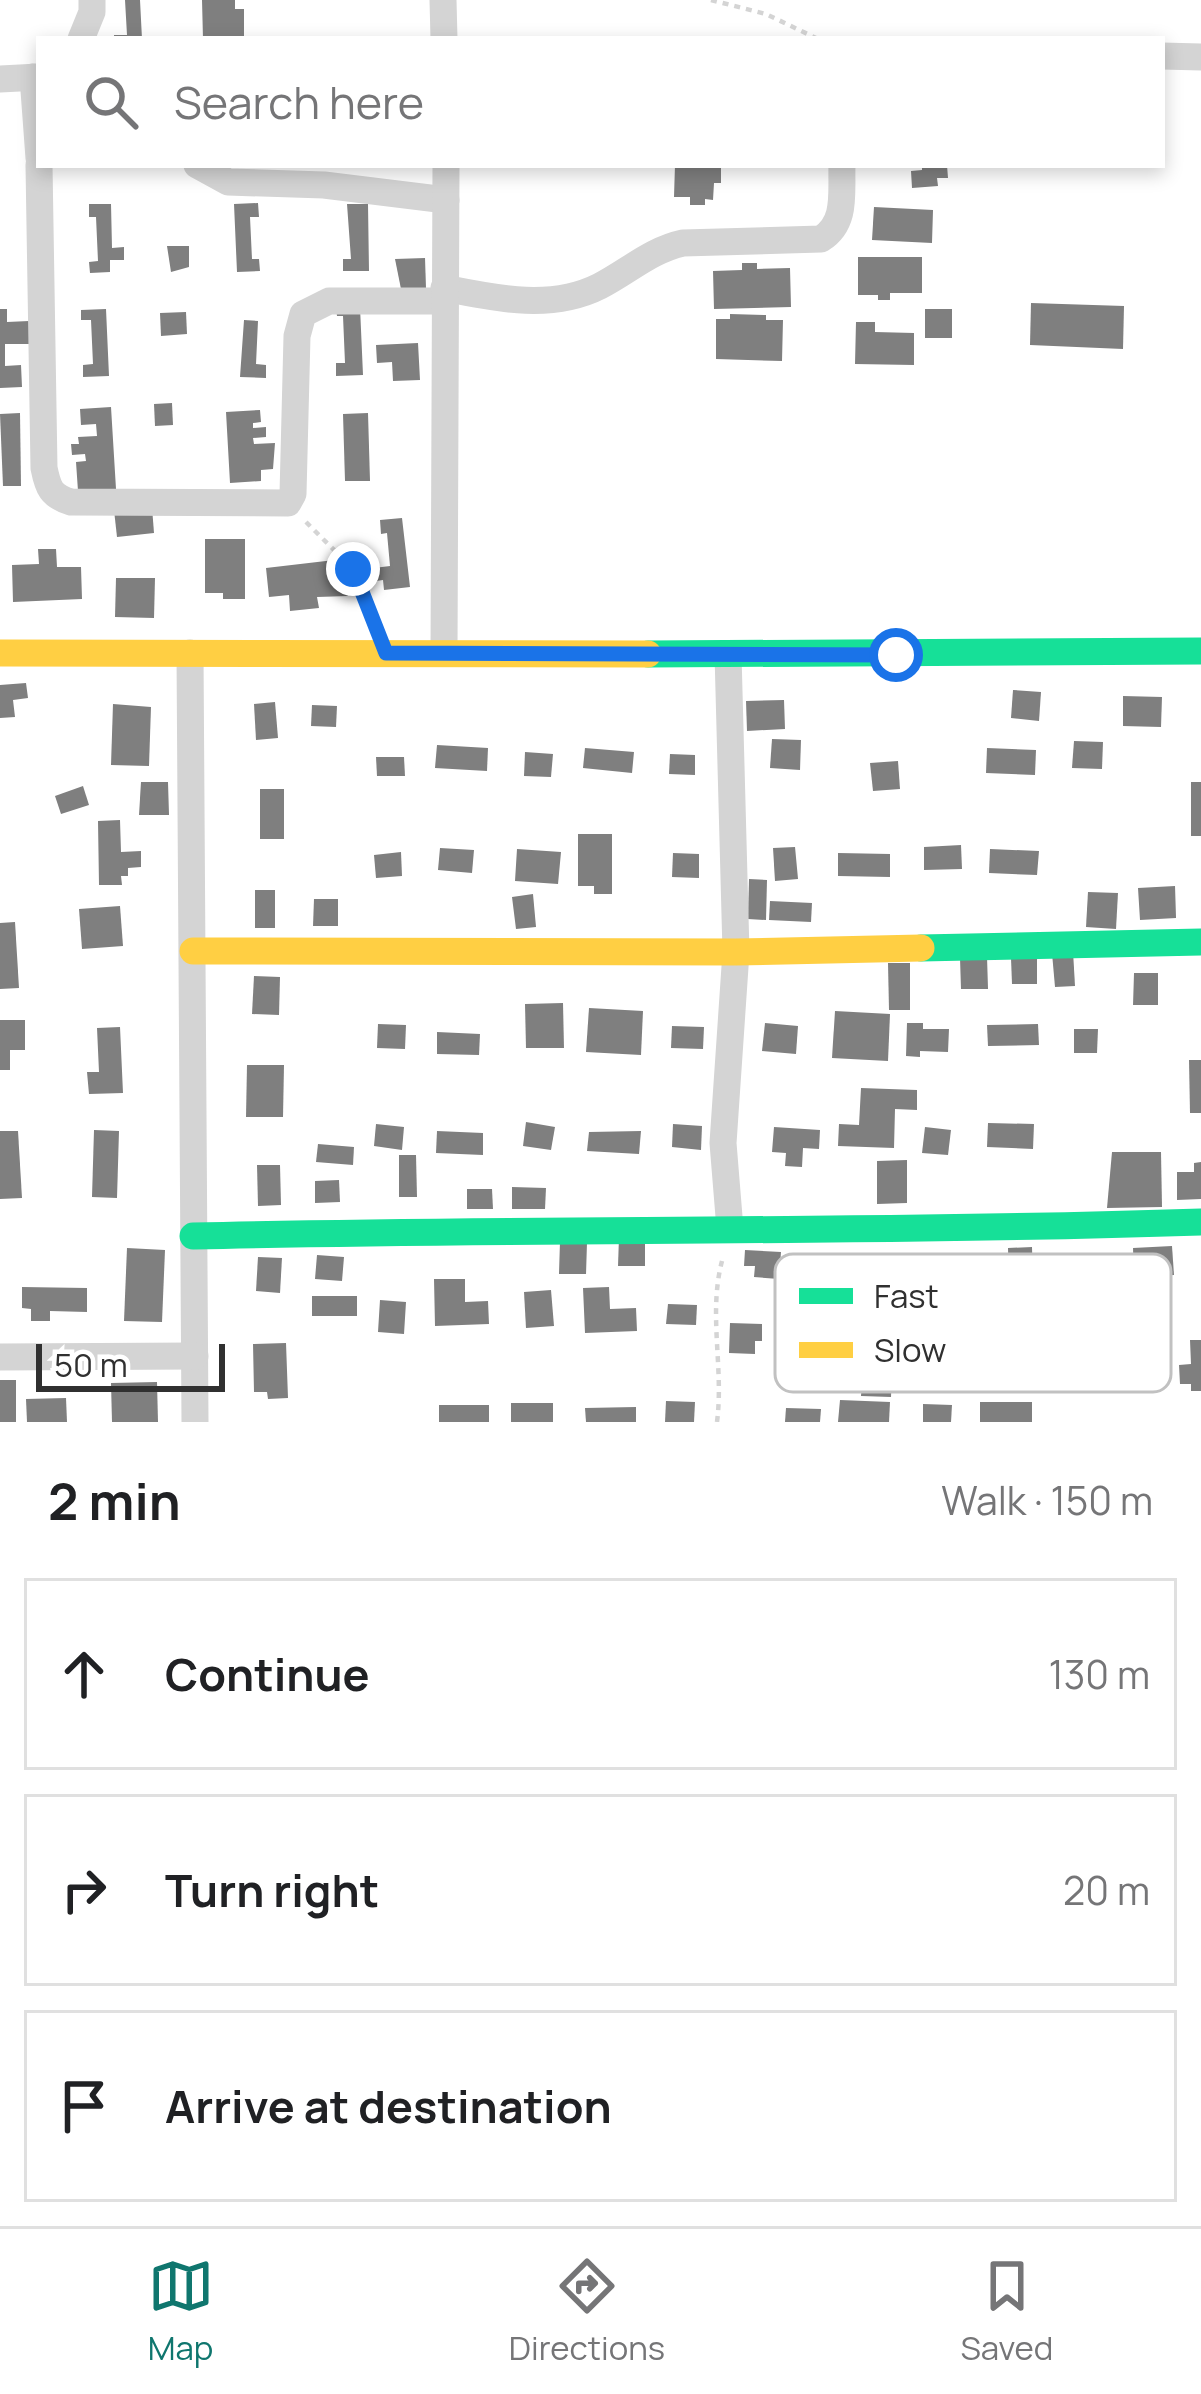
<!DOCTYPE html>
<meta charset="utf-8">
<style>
body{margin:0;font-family:Manrope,sans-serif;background:#f6f6f6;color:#202124}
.scale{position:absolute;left:36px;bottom:30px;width:189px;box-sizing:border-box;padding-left:12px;border:6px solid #303030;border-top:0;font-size:33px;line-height:42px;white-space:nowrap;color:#303030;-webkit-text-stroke:9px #fff;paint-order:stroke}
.stop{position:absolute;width:36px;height:36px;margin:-27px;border:9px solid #1a73e8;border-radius:50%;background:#fff}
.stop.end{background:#1a73e8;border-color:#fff;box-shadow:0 3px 12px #0008}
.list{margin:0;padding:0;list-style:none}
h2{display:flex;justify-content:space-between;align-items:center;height:156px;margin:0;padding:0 48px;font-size:51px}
h2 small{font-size:39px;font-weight:400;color:#757577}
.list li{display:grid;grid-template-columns:78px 1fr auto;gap:36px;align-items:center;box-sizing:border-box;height:192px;margin:0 24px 24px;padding:0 24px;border:3px solid #e0e0e0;border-radius:0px}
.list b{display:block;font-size:45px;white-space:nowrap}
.list em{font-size:39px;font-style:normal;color:#757577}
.icon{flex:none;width:66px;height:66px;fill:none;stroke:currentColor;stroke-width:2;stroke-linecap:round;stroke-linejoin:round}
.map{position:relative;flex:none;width:1201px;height:1422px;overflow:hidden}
.search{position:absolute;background:#fff;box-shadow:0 6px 18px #0003;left:36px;right:36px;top:36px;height:132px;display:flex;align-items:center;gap:30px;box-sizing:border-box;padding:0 42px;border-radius:0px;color:#757577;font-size:45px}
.sheet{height:804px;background:#fff}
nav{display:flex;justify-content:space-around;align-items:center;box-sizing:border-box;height:168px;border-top:3px solid #e0e0e0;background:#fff;font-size:33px;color:#757577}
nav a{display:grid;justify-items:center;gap:6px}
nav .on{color:#0f766e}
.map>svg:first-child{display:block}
.building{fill:#7f7f7f}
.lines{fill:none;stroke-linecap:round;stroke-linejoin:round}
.path{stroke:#d4d4d4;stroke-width:4.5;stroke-dasharray:6 6;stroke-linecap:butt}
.street{stroke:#d4d4d4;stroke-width:27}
.fast{stroke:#16e098;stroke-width:27}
.slow{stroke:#ffcf43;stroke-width:27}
.route{stroke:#1a73e8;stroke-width:15}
.key{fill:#fff;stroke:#c1c1c1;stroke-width:3}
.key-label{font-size:33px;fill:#303030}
</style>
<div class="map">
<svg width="1201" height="1422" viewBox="0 0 1201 1422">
<rect width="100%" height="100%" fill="#fff"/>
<g class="building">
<path d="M125 0H140L142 39H114V35H127Z"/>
<path d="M202 0H235V9H244V37L203 39Z"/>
<path d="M675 165H721V183H714L713 200 705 199V205H690V197H674Z"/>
<path d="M922 165H947L948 178H937L938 186 912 188 911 171 922 170Z"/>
<path d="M258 203 259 217H250L252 259H259L260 271 237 272 234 204Z"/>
<path d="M89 204H111L112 248 124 247V260H110V272L90 273 89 262 98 261 96 217H89Z"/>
<path d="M347 204H368L369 271H343V259H351Z"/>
<path d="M874 207 933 210 932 243 872 240Z"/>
<path d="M167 246H189V267L171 272Z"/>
<path d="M858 257H922V293H890V300H878V295H858Z"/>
<path d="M425 258 426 288 401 289 395 259Z"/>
<path d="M742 263H757V269L790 268 791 307 714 309 713 271 742 270Z"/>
<path d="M1031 303 1124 306 1123 349 1030 345Z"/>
<path d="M360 307 363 375 336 376V363H345L343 316H337L336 308Z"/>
<path d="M0 309H7V322L29 321 30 344H5V366L21 365 22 387 0 388Z"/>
<path d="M106 309 109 376 83 377V365L93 364 91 320H81V310Z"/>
<rect x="925" y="309" width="27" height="29"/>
<path d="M186 312 187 334 161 336 160 313Z"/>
<path d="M730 314 766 315V320H783L782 361 716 359V319H730Z"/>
<path d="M244 320 258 321 256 364 266 365V378L240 377Z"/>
<path d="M856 322H875V332L914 333V365L855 364Z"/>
<path d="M418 343 420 380 393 381 392 362 377 363 376 345Z"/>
<path d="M172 403 173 425 155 426 154 404Z"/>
<path d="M111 407 116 489 78 491 76 462 86 461 85 454 72 455 71 444H79L78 437 97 436 96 424 81 425 80 409Z"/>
<path d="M260 410 261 422 253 423V428L266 427V437L253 438 254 444 275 443 273 469 261 470V481L230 483 226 412Z"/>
<path d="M20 413 21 486H3L0 414Z"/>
<path d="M368 413 370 481H345L343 414Z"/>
<path d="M152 507 154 533 117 537 114 510Z"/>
<path d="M402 518 410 587 384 590 383 580 376 581 374 568 390 566 387 533 381 534 380 520Z"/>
<path d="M205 539H245V599H223V593H205Z"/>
<path d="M38 549H56L57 567H81L82 599 13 602 12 565 39 564Z"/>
<path d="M343 559 348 596 317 597 319 608 290 611 289 595 269 597 266 568Z"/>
<path d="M116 578H155L154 618 115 617Z"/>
<path d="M26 683 28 698 13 700 15 717 0 718V685Z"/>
<path d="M1013 690 1041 692 1039 721 1011 718Z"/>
<path d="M1123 696 1162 697 1161 727 1123 726Z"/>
<path d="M784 700 785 729 747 731 746 701Z"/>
<path d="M275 702 278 738 256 740 254 704Z"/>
<path d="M113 704 151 707 149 766 111 765Z"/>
<path d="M312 705 337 706 336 727 311 726Z"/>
<path d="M772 739 801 740 800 770 770 768Z"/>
<path d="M1074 741 1103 742 1102 769 1072 768Z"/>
<path d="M437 745 488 748 487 771 435 768Z"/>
<path d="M585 748 634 752 632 773 583 768Z"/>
<path d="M987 748 1036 750 1035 775 986 773Z"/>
<path d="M525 752 553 754 551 777 524 776Z"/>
<path d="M670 754 695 755V775L669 774Z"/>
<path d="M376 757H404L405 776H377Z"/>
<path d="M898 761 900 789 873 791 870 763Z"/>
<path d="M141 782H168L169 815H139Z"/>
<rect x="1191" y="782" width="10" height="54"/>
<path d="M83 786 89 805 61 814 55 796Z"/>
<rect x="260" y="789" width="24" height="50"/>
<path d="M120 820 121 852 141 851V867L128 868V876H121L122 885H99L98 821Z"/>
<path d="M578 834H612V894H594V886H578Z"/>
<path d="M961 845 962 869 924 870V847Z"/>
<path d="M795 847 798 879 775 881 773 848Z"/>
<path d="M440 848 474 850 472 873 438 870Z"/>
<path d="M517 849 561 852 558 884 515 881Z"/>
<path d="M990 849 1039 851 1037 875 989 873Z"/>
<path d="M401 852 402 876 376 878 374 855Z"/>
<path d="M673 853 699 854V878L672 877Z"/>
<path d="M838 853 890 854V877L838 876Z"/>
<path d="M749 879 767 880 766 920 748 919Z"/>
<path d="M1175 886 1176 918 1140 920 1138 888Z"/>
<rect x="255" y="890" width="20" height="38"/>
<path d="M1088 892 1118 893 1116 929 1086 927Z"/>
<path d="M533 894 536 927 516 929 512 897Z"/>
<path d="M314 899H338V926H313Z"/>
<path d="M770 901 812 903 811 922 769 920Z"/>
<path d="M120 906 123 946 82 949 79 909Z"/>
<path d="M15 922 19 988 0 989V923Z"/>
<path d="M1073 951 1075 986 1055 987 1052 953Z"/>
<path d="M987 957 988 989H961L960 958Z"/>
<path d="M1011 958H1037V984H1012Z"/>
<path d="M888 963H910V1010H889Z"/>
<path d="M1134 973H1158V1005H1133Z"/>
<path d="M254 976 280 977 279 1015 252 1014Z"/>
<path d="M563 1003 564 1048H526L525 1004Z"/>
<path d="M589 1008 643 1011 641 1055 586 1052Z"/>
<path d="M835 1011 890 1014 888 1061 832 1058Z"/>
<path d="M0 1020H25V1050H10V1070H0Z"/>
<path d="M765 1023 798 1026 796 1054 762 1051Z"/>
<path d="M907 1023H923V1029H949L948 1052 920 1051V1057L906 1056Z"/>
<path d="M378 1024 406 1025 405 1049 377 1048Z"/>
<path d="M1038 1024 1039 1045 988 1046 987 1025Z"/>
<path d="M672 1026 704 1027 703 1049 671 1048Z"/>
<path d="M120 1027 123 1093 89 1094 87 1072H99L97 1028Z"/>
<path d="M1074 1029H1098L1097 1053H1074Z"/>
<path d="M437 1032 480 1034 479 1055 437 1054Z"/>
<path d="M1189 1060H1201V1113H1190Z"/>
<path d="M247 1065H284L283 1117H246Z"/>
<path d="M861 1088 917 1090V1110L895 1109 894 1148 838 1146 839 1124 859 1125Z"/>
<path d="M526 1122 555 1127 551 1150 523 1146Z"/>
<path d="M988 1123 1034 1124 1033 1149 987 1147Z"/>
<path d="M376 1124 404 1127 402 1150 374 1146Z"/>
<path d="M673 1124 702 1126 701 1150 672 1147Z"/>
<path d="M774 1127 820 1130 819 1149 803 1148 802 1167 785 1166 786 1153 772 1152Z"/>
<path d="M925 1127 951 1130 948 1155 922 1153Z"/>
<path d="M94 1130 119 1131 117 1198 92 1197Z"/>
<path d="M0 1131H18L22 1198 0 1199Z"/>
<path d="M437 1131 483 1133V1155L436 1153Z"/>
<path d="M641 1131 639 1154 587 1151 589 1132Z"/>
<path d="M318 1144 354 1147 353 1165 316 1162Z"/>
<path d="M1112 1152H1161L1162 1207 1107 1208Z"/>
<path d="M399 1155H416L417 1197H399Z"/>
<path d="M907 1160V1203L877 1204V1161Z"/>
<path d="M1201 1162V1199L1177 1200V1172H1194V1163Z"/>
<path d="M257 1165H280L281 1205 258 1206Z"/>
<path d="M339 1180 340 1202 315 1203V1181Z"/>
<path d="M512 1187 546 1188 545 1209H512Z"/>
<path d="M467 1189H492L493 1209H467Z"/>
<path d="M619 1237 645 1238V1266H618Z"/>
<path d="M560 1241 587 1242 586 1274H559Z"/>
<path d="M1172 1246 1174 1275 1134 1277 1133 1248Z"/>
<path d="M1032 1247 1033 1285 1009 1286 1008 1248Z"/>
<path d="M127 1248 165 1250 162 1322 124 1321Z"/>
<path d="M745 1250 781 1252 779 1279 754 1277 755 1266H744Z"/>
<path d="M317 1255 344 1257 342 1281 315 1279Z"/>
<path d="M258 1257 282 1258 280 1293 256 1291Z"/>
<path d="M434 1279H465V1302L488 1301 489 1324 435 1326Z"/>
<path d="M22 1287 87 1288V1312L50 1311V1321H31V1309L22 1308Z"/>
<path d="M609 1287 610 1309 636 1308 637 1331 585 1333 583 1288Z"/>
<path d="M551 1290 554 1326 526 1328 524 1292Z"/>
<rect x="312" y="1296" width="45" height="20"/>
<path d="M380 1300 406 1302 404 1334 378 1332Z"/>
<path d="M668 1304 697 1305 696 1325 666 1324Z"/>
<path d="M775 1307 802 1308 801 1328 774 1327Z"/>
<path d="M730 1323 762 1324V1341H755V1354L729 1353Z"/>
<path d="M1190 1340H1201V1391H1191V1384H1180L1179 1365 1191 1364Z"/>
<path d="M286 1343 288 1398 268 1399 267 1392H254L253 1344Z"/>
<path d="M863 1370 892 1371 891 1397 861 1396Z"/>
<rect x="0" y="1380" width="16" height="42"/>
<path d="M157 1382 158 1422H112L111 1383Z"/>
<path d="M66 1398 67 1422H27L26 1399Z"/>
<path d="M840 1400 890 1402 889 1422H838Z"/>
<path d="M666 1401 695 1402 694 1422H665Z"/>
<rect x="980" y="1402" width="52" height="20"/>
<rect x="511" y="1403" width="42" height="19"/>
<path d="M923 1404 952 1405 951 1422H923Z"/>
<rect x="439" y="1405" width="50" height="17"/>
<path d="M636 1407V1422H586L585 1408Z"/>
<path d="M786 1408 821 1409 820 1422H785Z"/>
</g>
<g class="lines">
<g class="path">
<path d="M711 0 766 14 818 39"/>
<path d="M306 522 353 569 373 620"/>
<path d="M717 1422C724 1368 708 1314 722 1261"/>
</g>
<g class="street">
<path d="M443 0 444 39"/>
<path d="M81 39 92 12V0"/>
<path d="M1162 56 1201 57"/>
<path d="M33 77 39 158"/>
<path d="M0 79 39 77"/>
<path d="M39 165 44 468C48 488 51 496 71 502L288 503 293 494 297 336 303 314 329 301H443"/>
<path d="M197 165 228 182 324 185 446 200"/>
<path d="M444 288C494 298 551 311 600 286 629 271 651 250 683 243L821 239C847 223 841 193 842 165"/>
<path d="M190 653 195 1422"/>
<path d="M444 653 446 165"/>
<path d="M728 654 736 952 723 1143 730 1229"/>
<path d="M0 1357 195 1356"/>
</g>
<g class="fast">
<path d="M648 654 1201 651"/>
<path d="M921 948 1201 942"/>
<path d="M193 1236C529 1228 865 1233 1201 1222"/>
</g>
<g class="slow">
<path d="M0 653 648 654"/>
<path d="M193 951 736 952 921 948"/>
</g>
</g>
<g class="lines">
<path class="route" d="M353 569 386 653 896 655"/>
</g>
<rect x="775" y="1254" width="396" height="138" rx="18" class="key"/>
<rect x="799" y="1288" width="54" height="16" fill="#16e098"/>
<rect x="799" y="1342" width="54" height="16" fill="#ffcf43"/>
<g class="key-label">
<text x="874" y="1308">Fast</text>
<text x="874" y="1362">Slow</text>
</g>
</svg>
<div class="scale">50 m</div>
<div class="stop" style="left:896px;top:655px"></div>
<div class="stop end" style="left:353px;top:569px"></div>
<div class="search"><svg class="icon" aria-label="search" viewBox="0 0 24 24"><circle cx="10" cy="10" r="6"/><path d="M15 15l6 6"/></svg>Search here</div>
</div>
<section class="sheet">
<h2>2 min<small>Walk · 150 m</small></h2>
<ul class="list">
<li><svg class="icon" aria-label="ahead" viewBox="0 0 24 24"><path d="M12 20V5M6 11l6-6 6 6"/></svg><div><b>Continue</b></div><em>130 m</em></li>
<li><svg class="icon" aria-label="right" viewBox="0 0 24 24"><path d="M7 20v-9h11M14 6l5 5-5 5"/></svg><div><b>Turn right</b></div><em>20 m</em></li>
<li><svg class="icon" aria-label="arrive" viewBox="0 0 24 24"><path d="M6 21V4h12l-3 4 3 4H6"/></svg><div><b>Arrive at destination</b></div></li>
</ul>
</section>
<nav>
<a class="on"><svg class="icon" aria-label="map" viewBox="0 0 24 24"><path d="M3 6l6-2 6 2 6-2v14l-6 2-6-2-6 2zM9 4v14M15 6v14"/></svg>Map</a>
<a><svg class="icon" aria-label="directions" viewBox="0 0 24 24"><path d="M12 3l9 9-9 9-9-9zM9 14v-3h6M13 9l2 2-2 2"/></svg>Directions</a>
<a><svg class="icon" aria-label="saved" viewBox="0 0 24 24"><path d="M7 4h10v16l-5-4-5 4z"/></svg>Saved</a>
</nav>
